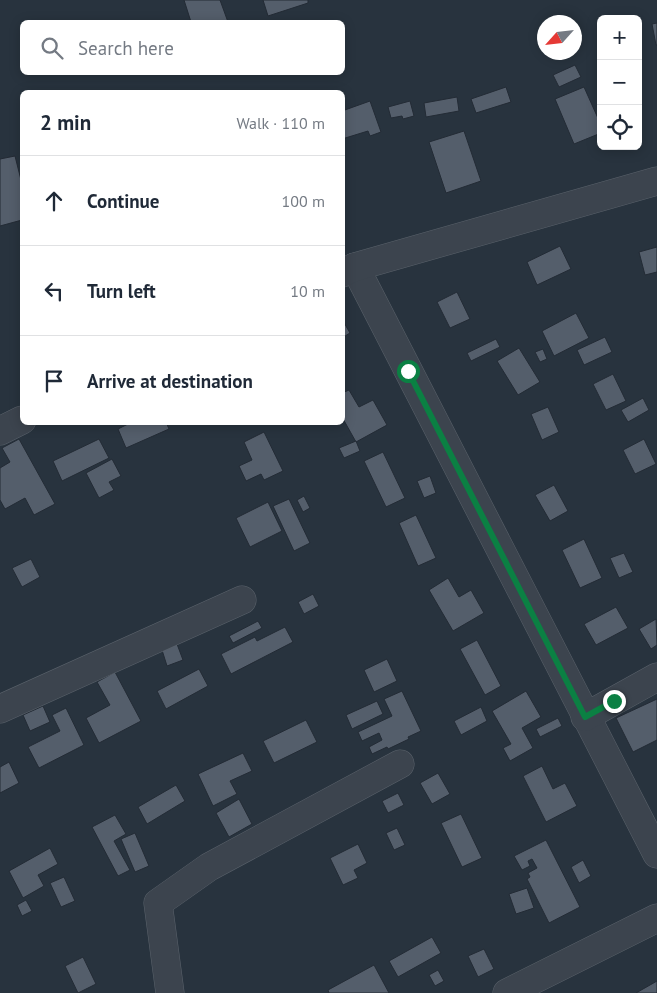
<!DOCTYPE html>
<meta charset="utf-8">
<style>
body{margin:0;font-family:"PT Sans",sans-serif;background:#f2f2f3;color:#1f2937}
.controls{position:absolute;right:15px;top:15px;display:grid;overflow:hidden;border-radius:8px;box-shadow:0 2px 12px #0003}
.controls button{width:45px;height:45px;display:grid;place-items:center;padding:0;border:0;border-bottom:1px solid #e0e1e3;background:#fff;color:#1f2937;font:25px sans-serif}
.compass{position:absolute;left:537px;top:15px;width:45px;height:45px;border-radius:50%;background:#fff;box-shadow:0 2px 12px #0003;rotate:243deg}
.stop{position:absolute;width:15px;height:15px;margin:-11px;border:4px solid #0b8043;border-radius:50%;background:#fff}
.stop.end{background:#0b8043;border-color:#fff;box-shadow:0 1px 5px #0008}
.list{margin:0;padding:0;list-style:none}
h2{display:flex;justify-content:space-between;align-items:center;height:65px;margin:0;padding:0 20px;font-size:21px}
h2 small{font-size:16px;font-weight:400;color:#747a83}
.list li{display:grid;grid-template-columns:32px 1fr auto;gap:15px;align-items:center;box-sizing:border-box;height:90px;padding:0 20px;border-top:1px solid #e0e1e3}
.list b{display:block;font-size:19px;white-space:nowrap}
.list em{font-size:16px;font-style:normal;color:#747a83}
.icon{flex:none;width:28px;height:28px;fill:none;stroke:currentColor;stroke-width:2;stroke-linecap:round;stroke-linejoin:round}
.map{position:relative;flex:none;width:657px;height:993px;overflow:hidden}
.search{position:absolute;background:#fff;box-shadow:0 2px 12px #0003;left:20px;top:20px;width:325px;height:55px;display:flex;align-items:center;gap:12px;box-sizing:border-box;padding:0 18px;border-radius:8px;color:#747a83;font-size:19px}
.panel{position:absolute;background:#fff;box-shadow:0 2px 12px #0003;left:20px;top:90px;width:325px;height:335px;border-radius:8px}
.map>svg:first-child{display:block}
.building{fill:#545e6b;stroke:#232b35}
.lines{fill:none;stroke-linecap:round;stroke-linejoin:round}
.street-casing{stroke:#5a626b;stroke-width:29}
.street{stroke:#3c444e;stroke-width:28}
.route{stroke:#0b8043;stroke-width:6}
</style>
<div class="map">
<svg width="657" height="993" viewBox="0 0 657 993">
<rect width="100%" height="100%" fill="#28333e"/>
<g class="building">
<path d="M184 0H220L228 22H191Z"/>
<path d="M263 0H308V3L268 16Z"/>
<path d="M657 23V45H656L652 24Z"/>
<path d="M575 65 581 77 559 87 553 75Z"/>
<path d="M506 87 511 102 476 113 471 99Z"/>
<path d="M584 87 601 125V133L574 144 555 99Z"/>
<path d="M457 97 459 111 426 117 424 103Z"/>
<path d="M370 101 381 132 370 136 368 131 342 139V111Z"/>
<path d="M410 101 414 116 403 119 402 116 391 118 388 107Z"/>
<path d="M464 131 481 181 446 193 429 142Z"/>
<path d="M15 156 22 184V220L0 226V159Z"/>
<path d="M560 246 571 269 537 285 527 262Z"/>
<path d="M657 247V272L645 275 639 252Z"/>
<path d="M457 292 470 319 450 328 437 302Z"/>
<path d="M576 313 589 338 554 356 542 331Z"/>
<path d="M342 319 350 333 342 338Z"/>
<path d="M605 337 612 352 584 365 577 350Z"/>
<path d="M496 339 500 347 471 361 467 353Z"/>
<path d="M519 348 540 382 518 395 497 361Z"/>
<path d="M543 349 547 359 540 362 535 352Z"/>
<path d="M613 374 626 401 606 410 593 384Z"/>
<path d="M349 390 359 407 373 400 387 425 356 442 342 417V393Z"/>
<path d="M643 398 649 410 628 422 621 410Z"/>
<path d="M548 407 559 432 542 440 531 414Z"/>
<path d="M132 422H166L169 429 126 448 118 429Z"/>
<path d="M264 432 283 471 264 480 261 474 246 481 239 466 252 460 244 442Z"/>
<path d="M19 439 55 504 34 515 25 498 5 509 0 500V468L10 462 2 448Z"/>
<path d="M99 439 109 458 62 481 53 461Z"/>
<path d="M644 439 656 464 635 474 623 450Z"/>
<path d="M356 441 360 451 344 458 339 448Z"/>
<path d="M383 452 405 498 386 507 364 461Z"/>
<path d="M112 459 121 476 109 482 114 490 99 498 86 473Z"/>
<path d="M430 476 436 493 424 498 417 481Z"/>
<path d="M554 485 568 511 550 521 535 495Z"/>
<path d="M304 496 310 508 303 512 297 500Z"/>
<path d="M289 499 310 543 294 551 273 506Z"/>
<path d="M268 502 282 531 250 547 236 518Z"/>
<path d="M416 515 436 558 418 566 399 523Z"/>
<path d="M584 539 602 578 580 588 562 550Z"/>
<path d="M624 553 633 572 619 578 610 558Z"/>
<path d="M31 559 40 577 22 587 12 568Z"/>
<path d="M448 578 459 597 471 590 484 613 453 631 429 590Z"/>
<path d="M313 594 319 606 304 614 298 602Z"/>
<path d="M616 607 628 628 596 645 584 624Z"/>
<path d="M656 619 657 645 651 649 639 629Z"/>
<path d="M258 621 262 628 233 643 229 636Z"/>
<path d="M285 627 293 642 231 674 221 654 255 637 257 641Z"/>
<path d="M477 640 501 686 485 695 460 649Z"/>
<path d="M177 644 183 660 167 666 162 650Z"/>
<path d="M387 659 397 681 374 692 364 670Z"/>
<path d="M199 669 208 686 166 709 157 691Z"/>
<path d="M115 672 141 721 99 743 86 718 110 705 97 682Z"/>
<path d="M402 691 421 731 408 737 409 739 388 749 387 747 372 754 369 747 382 740 379 733 362 741 358 732 392 716 384 699Z"/>
<path d="M526 691 541 717 522 728 533 748 510 761 503 748 511 744 492 711Z"/>
<path d="M657 699V740L633 752 616 718Z"/>
<path d="M377 701 383 714 352 729 346 715Z"/>
<path d="M43 706 50 722 30 731 23 715Z"/>
<path d="M481 707 487 721 461 735 454 721Z"/>
<path d="M66 708 84 745 39 768 28 747 60 731 52 715Z"/>
<path d="M558 718 562 726 540 737 536 729Z"/>
<path d="M306 720 317 742 274 763 263 741Z"/>
<path d="M243 753 252 771 230 781 237 794 213 806 198 774Z"/>
<path d="M9 762 19 783 0 793V767Z"/>
<path d="M542 766 553 789 565 783 577 806 546 822 523 776Z"/>
<path d="M438 773 450 794 432 804 420 783Z"/>
<path d="M176 785 185 801 147 824 138 807Z"/>
<path d="M398 793 404 805 388 813 382 801Z"/>
<path d="M239 799 252 824 229 837 216 813Z"/>
<path d="M461 814 482 858 462 867 441 823Z"/>
<path d="M115 815 126 834 114 841 130 870 118 876 92 827Z"/>
<path d="M397 828 405 845 394 850 386 833Z"/>
<path d="M135 833 149 866 135 872 121 839Z"/>
<path d="M546 840 580 907 549 923 527 879 530 877 528 873 537 868 532 859 528 861 530 866 522 870 514 856Z"/>
<path d="M358 844 367 863 354 870 358 878 343 885 330 858Z"/>
<path d="M50 848 58 864 38 875 44 886 23 898 9 871Z"/>
<path d="M583 860 591 876 579 883 571 867Z"/>
<path d="M64 877 75 901 61 907 50 883Z"/>
<path d="M527 888 534 908 516 914 509 894Z"/>
<path d="M26 900 32 911 22 916 17 905Z"/>
<path d="M432 937 441 953 398 977 389 961Z"/>
<path d="M484 949 494 969 478 977 468 956Z"/>
<path d="M83 957 96 984 78 993 65 966Z"/>
<path d="M374 965 389 993H329L328 990Z"/>
<path d="M438 970 444 981 435 986 429 975Z"/>
<path d="M657 981V993H636Z"/>
</g>
<g class="lines">
<g class="street-casing">
<g id="street">
<path d="M355 267 657 854"/>
<path d="M342 273 355 267 657 181"/>
<path d="M0 431 22 420"/>
<path d="M0 709 242 600"/>
<path d="M585 717 657 677"/>
<path d="M170 993 158 903 209 867 400 764"/>
<path d="M507 993 657 918"/>
</g>
</g>
<use href="#street" class="street"/>
</g>
<g class="lines">
<path class="route" d="M408 371 585 717 614 701"/>
</g>
</svg>
<div class="controls">
<button>+</button>
<button>−</button>
<button><svg class="icon" aria-label="locate" viewBox="0 0 24 24"><circle cx="12" cy="12" r="6"/><path d="M12 2v4M12 18v4M2 12h4M18 12h4"/></svg></button>
</div>
<svg class="compass" viewBox="-18 -18 36 36"><path d="M0-13l5 13h-10z" fill="#e53935"/><path d="M0 13l5-13h-10z" fill="#747a83"/></svg>
<div class="stop" style="left:408px;top:371px"></div>
<div class="stop end" style="left:614px;top:701px"></div>
<div class="search"><svg class="icon" aria-label="search" viewBox="0 0 24 24"><circle cx="10" cy="10" r="6"/><path d="M15 15l6 6"/></svg>Search here</div>
<section class="panel">
<h2>2 min<small>Walk · 110 m</small></h2>
<ul class="list">
<li><svg class="icon" aria-label="ahead" viewBox="0 0 24 24"><path d="M12 20V5M6 11l6-6 6 6"/></svg><div><b>Continue</b></div><em>100 m</em></li>
<li><svg class="icon" aria-label="left" viewBox="0 0 24 24"><path d="M17 20v-9H6M10 6l-5 5 5 5"/></svg><div><b>Turn left</b></div><em>10 m</em></li>
<li><svg class="icon" aria-label="arrive" viewBox="0 0 24 24"><path d="M6 21V4h12l-3 4 3 4H6"/></svg><div><b>Arrive at destination</b></div></li>
</ul>
</section>
</div>
